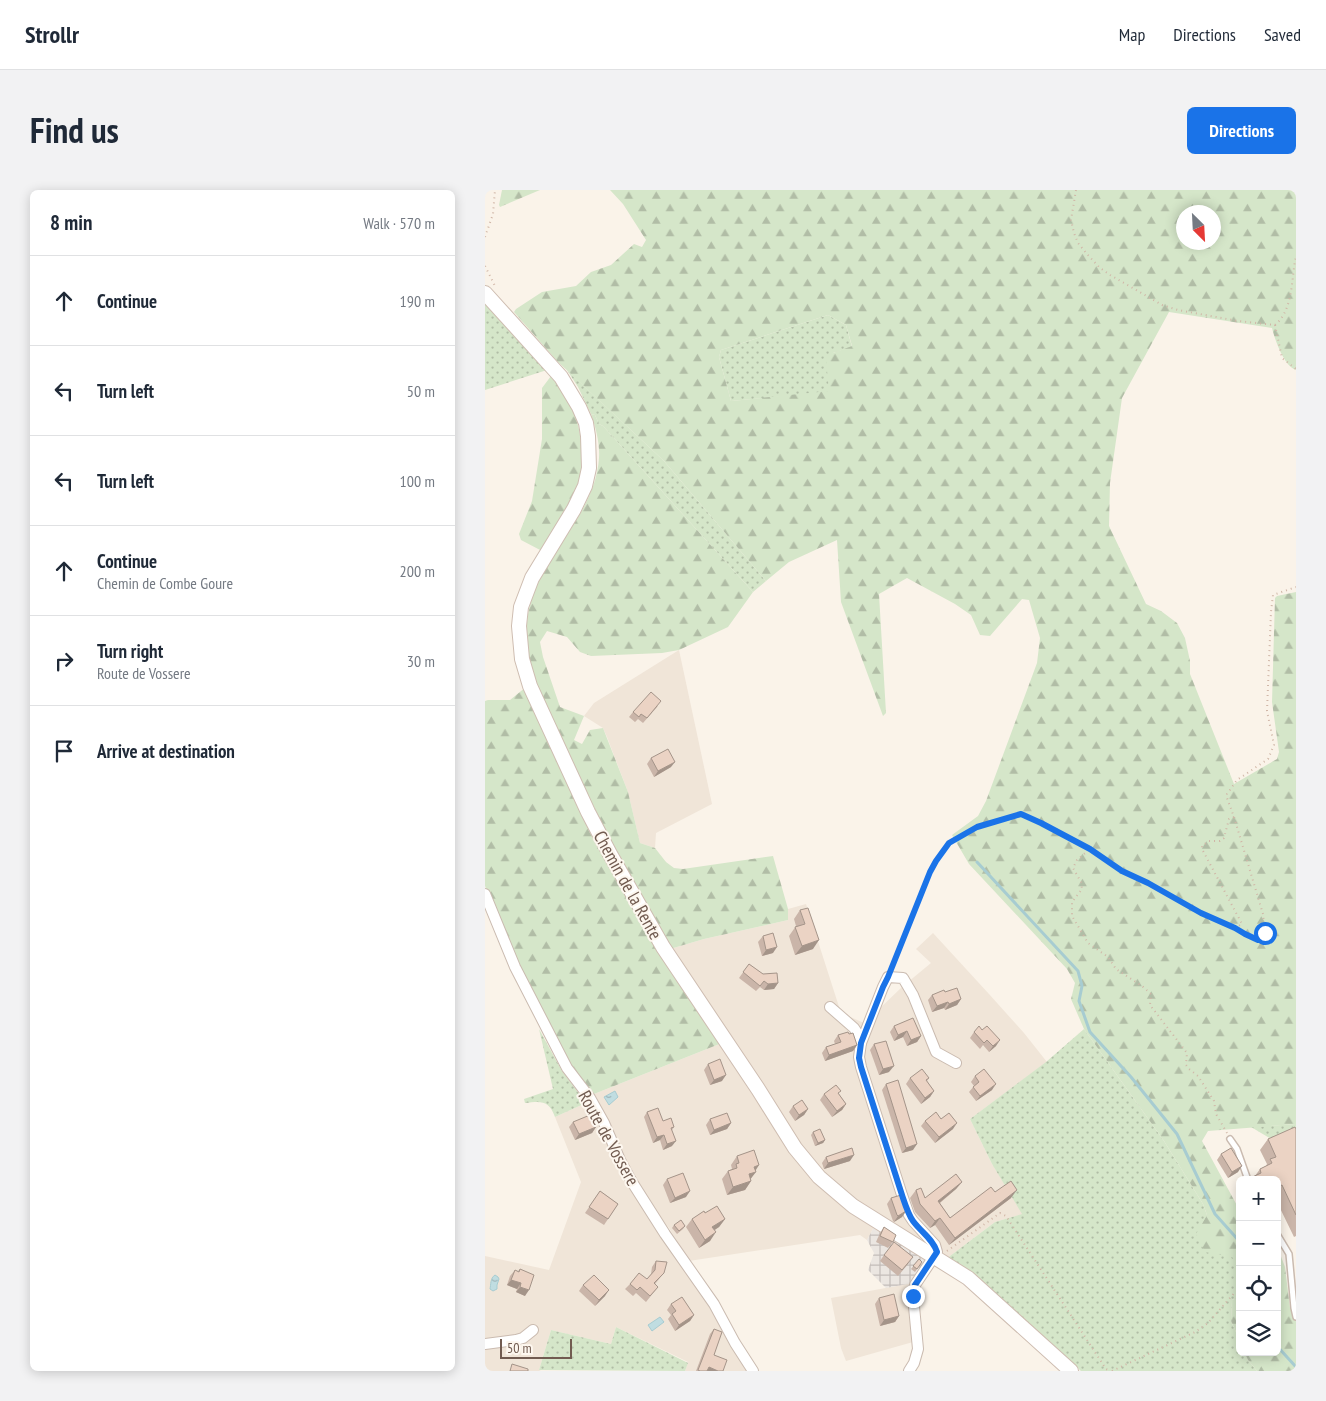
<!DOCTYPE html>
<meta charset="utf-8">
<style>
body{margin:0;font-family:"PT Sans Narrow",sans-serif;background:#f2f2f3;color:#1f2937}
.controls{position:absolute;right:15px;bottom:15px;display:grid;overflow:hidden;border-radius:8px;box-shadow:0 2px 12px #0003}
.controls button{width:45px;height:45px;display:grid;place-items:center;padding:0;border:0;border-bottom:1px solid #e0e1e3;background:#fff;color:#1f2937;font:25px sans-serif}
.compass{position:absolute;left:691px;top:15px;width:45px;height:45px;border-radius:50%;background:#fff;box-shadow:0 2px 12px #0003;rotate:156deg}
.scale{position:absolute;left:15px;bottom:12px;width:72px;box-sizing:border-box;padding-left:5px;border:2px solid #715b50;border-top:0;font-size:14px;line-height:18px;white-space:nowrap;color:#715b50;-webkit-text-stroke:4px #fdf7ef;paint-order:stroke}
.stop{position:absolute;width:15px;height:15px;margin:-11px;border:4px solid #1a73e8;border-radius:50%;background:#fff}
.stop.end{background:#1a73e8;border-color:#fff;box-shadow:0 1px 5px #0008}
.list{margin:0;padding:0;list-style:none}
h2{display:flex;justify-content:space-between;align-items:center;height:65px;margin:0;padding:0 20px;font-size:21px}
h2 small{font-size:16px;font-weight:400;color:#747a83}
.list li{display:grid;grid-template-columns:32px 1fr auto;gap:15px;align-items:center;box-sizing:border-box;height:90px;padding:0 20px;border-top:1px solid #e0e1e3}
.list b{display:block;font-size:19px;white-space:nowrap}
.list p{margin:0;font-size:16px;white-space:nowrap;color:#747a83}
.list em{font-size:16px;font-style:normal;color:#747a83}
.icon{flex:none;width:28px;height:28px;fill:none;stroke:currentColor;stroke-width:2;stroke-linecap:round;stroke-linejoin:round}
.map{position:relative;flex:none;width:811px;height:1181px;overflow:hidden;border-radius:8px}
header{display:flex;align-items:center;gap:30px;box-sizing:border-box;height:70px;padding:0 25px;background:#fff;border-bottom:1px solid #e0e1e3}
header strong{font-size:24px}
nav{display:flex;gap:28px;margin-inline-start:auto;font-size:18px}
.intro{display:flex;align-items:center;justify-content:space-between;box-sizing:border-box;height:120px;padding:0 30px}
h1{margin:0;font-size:35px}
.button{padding:12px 22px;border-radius:8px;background:#1a73e8;color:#fff;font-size:18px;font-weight:700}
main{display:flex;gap:30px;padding:0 30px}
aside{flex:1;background:#fff;border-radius:8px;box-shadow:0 2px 12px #0003}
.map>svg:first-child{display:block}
.residential{fill:#f0e5d8}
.industrial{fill:url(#industrial-grid)}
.grass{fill:url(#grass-dots)}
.forest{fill:url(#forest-firs);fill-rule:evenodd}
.water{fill:url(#water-ripples);stroke:#a7ccd1}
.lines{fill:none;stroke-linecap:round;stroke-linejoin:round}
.stream{stroke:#a7ccd1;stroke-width:3}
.lane-casing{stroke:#cabbb0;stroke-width:8}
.street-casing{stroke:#cabbb0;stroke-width:12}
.secondary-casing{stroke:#cebdb1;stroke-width:16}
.path{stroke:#d0b6a7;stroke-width:2;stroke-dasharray:1 4;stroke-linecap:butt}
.lane{stroke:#fff;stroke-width:5}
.street{stroke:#fff;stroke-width:10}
.secondary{stroke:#fff;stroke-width:14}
.wall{fill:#cab5a9}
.shaded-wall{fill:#a49489}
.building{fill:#ebd3c4;stroke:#a49489}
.route{stroke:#1a73e8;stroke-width:6}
.labels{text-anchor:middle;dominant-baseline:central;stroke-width:4;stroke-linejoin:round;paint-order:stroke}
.street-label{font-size:18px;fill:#715b50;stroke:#fdf7ef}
</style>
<header>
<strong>Strollr</strong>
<nav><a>Map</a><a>Directions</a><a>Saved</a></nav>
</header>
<div class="intro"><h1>Find us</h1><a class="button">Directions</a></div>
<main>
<aside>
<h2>8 min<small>Walk · 570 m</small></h2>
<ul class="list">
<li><svg class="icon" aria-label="ahead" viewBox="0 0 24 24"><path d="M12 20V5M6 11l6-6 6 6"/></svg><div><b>Continue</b></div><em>190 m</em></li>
<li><svg class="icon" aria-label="left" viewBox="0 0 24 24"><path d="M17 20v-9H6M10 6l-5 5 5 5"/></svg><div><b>Turn left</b></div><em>50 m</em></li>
<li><svg class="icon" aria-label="left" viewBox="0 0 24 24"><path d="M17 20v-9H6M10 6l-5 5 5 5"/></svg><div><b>Turn left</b></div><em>100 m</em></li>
<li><svg class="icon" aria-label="ahead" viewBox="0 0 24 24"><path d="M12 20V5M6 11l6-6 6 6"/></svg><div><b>Continue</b><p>Chemin de Combe Goure</p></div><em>200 m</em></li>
<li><svg class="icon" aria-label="right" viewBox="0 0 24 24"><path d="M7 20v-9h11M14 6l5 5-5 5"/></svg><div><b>Turn right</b><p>Route de Vossere</p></div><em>30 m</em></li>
<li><svg class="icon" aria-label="arrive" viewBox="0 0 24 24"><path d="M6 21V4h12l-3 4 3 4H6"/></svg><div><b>Arrive at destination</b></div></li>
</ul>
</aside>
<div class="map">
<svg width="811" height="1181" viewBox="0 0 811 1181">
<defs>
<pattern id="industrial-grid" width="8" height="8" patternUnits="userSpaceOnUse" patternTransform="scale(1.25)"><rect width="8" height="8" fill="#ebe6e1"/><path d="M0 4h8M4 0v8" fill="none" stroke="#c3bdb9"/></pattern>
<pattern id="grass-dots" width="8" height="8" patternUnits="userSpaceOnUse" patternTransform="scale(1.25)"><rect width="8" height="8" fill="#d5e6c9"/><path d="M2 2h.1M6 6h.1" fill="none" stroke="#b1bda6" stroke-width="1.8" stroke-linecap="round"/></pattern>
<pattern id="forest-firs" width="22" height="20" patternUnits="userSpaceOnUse" patternTransform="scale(1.25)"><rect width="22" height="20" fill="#d5e6c9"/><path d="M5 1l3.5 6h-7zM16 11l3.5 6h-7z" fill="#b1bda6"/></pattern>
<pattern id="water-ripples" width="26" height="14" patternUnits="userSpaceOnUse" patternTransform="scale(1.25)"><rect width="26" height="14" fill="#c0dde1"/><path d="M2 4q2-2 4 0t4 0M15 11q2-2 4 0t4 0" fill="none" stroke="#a0b6b9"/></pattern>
</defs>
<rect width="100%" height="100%" fill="#faf3e9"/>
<g class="residential">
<path d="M194 460 227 614 171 643 170 658 155 653 143 602 122 547 118 538 99 526 109 513Z"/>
<path d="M321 714 356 823 386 836 391 822 417 797 446 773 431 759 448 743 504 804 539 843 562 872 485 929 507 974 538 1024 510 1032 461 1069 359 1002 329 973 303 938 185 759 219 749 303 730V719Z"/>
<path d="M237 853 320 980 334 996 353 1012 370 1024 390 1035 382 1050 375 1045 204 1071 184 1038 167 1017 140 970 109 904Z"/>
<path d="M101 913 115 937 137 983 165 1030 180 1053 226 1114 265 1181H200L203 1172 131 1137 126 1154 66 1140 54 1180 56 1181H0V1066L64 1080 96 992 70 927Z"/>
<path d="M428 1093V1152L361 1171 356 1158 346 1108Z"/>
</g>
<path class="industrial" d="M390 1035 440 1068V1073L428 1093 401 1098 383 1080 389 1063 382 1050Z"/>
<g class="grass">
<path d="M0 113 62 180 0 200Z"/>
<path d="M343 125 361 135 367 157 348 163 344 202 246 211 234 167 236 160Z"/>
<path d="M82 180 179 271 281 391 268 402 118 236 114 234 110 225 106 224 93 197Z"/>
<path d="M54 839 77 881 101 913 70 927C64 910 56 911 40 913L39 909 68 899Z"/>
<path d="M599 839 679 951 718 1014 722 1025 755 1078V1107L747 1110 746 1131 755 1151V1162H759L763 1170 772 1181H596L492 1088 461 1069 510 1032 537 1024 507 974 485 929 561 872Z"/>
<path d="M811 934V964L766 937Z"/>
<path d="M131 1137 203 1173 200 1181 54 1180 66 1140 126 1154Z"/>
</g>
<g class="forest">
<path d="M17 0H55L15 17 14 15Z"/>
<path d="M125 0H811V180C799 176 790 150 787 138L684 122 637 208 625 293 624 336 661 414 676 421 692 433 700 448 705 471V484L749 594 792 569 794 562 787 512 790 408 792 406 811 402V934L723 941 717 951 755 1021V1078L747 1067 720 1062 711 1044 722 1025 718 1014 679 951 599 839 586 809 590 793 582 779 484 674 467 645 493 626 501 611 552 473 555 448 544 410 537 409 505 446 495 445 486 425 470 414 422 388 394 404 401 523 398 526 356 412 352 350 304 372 281 391 179 271 72 171 29 122 31 119 57 102 91 96 106 82 126 75 149 54 157 57 161 50 138 14ZM698 22H728V52H698ZM343 125 361 135 367 156 348 163 341 170 344 201 246 211 234 167 236 160Z"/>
<path d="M66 186C95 217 105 264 90 304 87 311 82 318 78 324 71 336 64 349 57 361L36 350 34 344 47 311 57 249V198Z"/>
<path d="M106 224 110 225 114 234 118 236 268 402 243 437 194 460 177 463 106 466 95 462 82 447 62 441 55 452 58 467 75 517 99 526 89 550 97 554 105 540 118 538 143 602 155 653 170 658 181 672 189 678 198 679 288 666 303 719V730L219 749 185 759C175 743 165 727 156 710 138 677 122 642 105 609 79 557 38 492 42 433 47 370 110 330 114 268 115 254 111 238 106 224Z"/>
<path d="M41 497 109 643 237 853 109 904 89 880 55 819 24 756 0 696V511L3 510H25Z"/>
<path d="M792 1056 800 1077 805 1118 811 1125V1181H772L763 1170 759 1162H792Z"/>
<path d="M755 1107V1151L746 1131 747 1110Z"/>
</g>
<g class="water">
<path d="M130 901 133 907 124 915 119 907Z"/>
<path d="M10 1085 13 1087 14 1089 12 1095V1099L8 1101 5 1099C6 1095 5 1088 10 1085Z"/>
<path d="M175 1127 179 1132 167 1141 163 1135Z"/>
</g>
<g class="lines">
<g class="stream">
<path d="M492 672 593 781 597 796 594 811 605 842 646 887 692 944 730 1024 755 1052"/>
<path d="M792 1156 811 1177"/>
</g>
<g class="lane-casing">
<g id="lane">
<path d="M745 949 752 959 763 990"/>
<path d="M792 1044 804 1064 809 1118 811 1127"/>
</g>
</g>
<g class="street-casing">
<g id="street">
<path d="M0 704 30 777 82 878 105 908 119 933 135 970 147 992 180 1044 229 1114 250 1153 268 1181"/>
<path d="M345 817 369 838 373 844 376 853 374 867 376 877 417 1005 424 1025 428 1031 450 1055 452 1062 430 1095 428 1106 433 1159 429 1173 424 1181"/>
<path d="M376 853 398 797 403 787 418 788 428 805 451 862 471 873"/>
<path d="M0 1154 31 1150 38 1148 48 1140"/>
</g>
</g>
<g class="secondary-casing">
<path id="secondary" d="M0 103 76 187 94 217 101 233 103 246 104 278 100 296 89 319 47 388 36 417 34 436 37 469 45 496 103 622 125 664 178 757 273 899 310 958 334 987 368 1016 483 1088 586 1181"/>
</g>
<g class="path">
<path d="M591 0 586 30 589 43 593 53 602 64 614 77 625 85 677 115 693 120 753 131 790 135C809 119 806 88 811 66"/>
<path d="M0 47 8 24 10 0"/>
<path d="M0 76 10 96"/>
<path d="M790 135 797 168 811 179"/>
<path d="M749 627 744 629 739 648 735 651H724L717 656V659L757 734 750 738"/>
<path d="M407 777 433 715 445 682 451 671 464 653 492 637 536 624 556 633 605 659"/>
<path d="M742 943 731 924 729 911 713 886 704 879 701 875 702 863 665 815 666 804 657 796 631 779 623 767 603 753 587 726V712L597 699 596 692 588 678 592 670 605 659 637 681 663 693 716 723 750 738 760 745 773 750 778 749 780 743 778 724 749 627 742 608V604L752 590 783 569 789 555 782 521 786 422 788 405 811 397"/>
<path d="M462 1061 515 1023 521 1026 621 1179 626 1181"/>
<path d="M627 1181 710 1142 723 1133 751 1101"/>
</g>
<use href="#lane" class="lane"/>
<use href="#street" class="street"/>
<use href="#secondary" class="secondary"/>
</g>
<g class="wall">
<path d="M173 516 158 533 153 529 150 532 144 527 148 522Z"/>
<path d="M166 568 186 577 169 587 162 574Z"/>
<path d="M315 720 328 759 310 765 304 746 311 736 309 729Z"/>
<path d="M278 746 288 763 277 766 273 752Z"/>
<path d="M264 774 278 784 293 793 289 799 279 800 275 797 271 801 254 788Z"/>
<path d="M460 802 476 809 472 815 460 820 459 818 447 822 443 810 447 805Z"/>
<path d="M409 836 436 846 432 852 422 856 418 847 409 851 405 842Z"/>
<path d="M497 840 511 856 504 862 498 855 495 859 485 848 489 842Z"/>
<path d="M364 844 372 855 368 861 340 871 337 863 341 857 350 854 349 851 353 845Z"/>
<path d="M389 854 404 882 394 885 385 860Z"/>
<path d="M223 874 237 891 225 895 219 880Z"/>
<path d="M490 886 507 900 491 911 484 902 489 896 486 892Z"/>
<path d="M425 888H444L442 891 449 901 445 907 436 914 421 894Z"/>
<path d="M401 894 428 960 417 963 397 900Z"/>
<path d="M339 904H354L361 914 357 920 347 927 335 910Z"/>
<path d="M308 916 323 919 319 925 310 931 304 922Z"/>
<path d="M162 922 189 937 187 940V956L178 960 175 950 168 953 159 927Z"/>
<path d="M225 929 246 933 242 939 225 945 221 935Z"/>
<path d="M440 931 468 939 450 953 436 936Z"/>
<path d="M88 932 111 937 107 943 90 950 84 937Z"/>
<path d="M811 939V1046L809 1047 792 1012V990L770 986 775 979 781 976 782 974 775 960 783 949Z"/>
<path d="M328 942 340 950 338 953 330 956 326 945Z"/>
<path d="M736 964 753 982 743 988 732 970Z"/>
<path d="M252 966 270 981 265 990 266 991 260 1000 242 1005 237 989 243 981 247 979 246 975Z"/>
<path d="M341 967 365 971 339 979 337 973Z"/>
<path d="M182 989 201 1007 185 1013 178 995Z"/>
<path d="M477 992 471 999 455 1013 465 1028 510 1002 526 1008 464 1055 450 1035 445 1038 430 1022 425 1008 431 1000 440 1008Z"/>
<path d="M755 998V1007L752 1001Z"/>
<path d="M115 1001 133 1014 119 1035 100 1023Z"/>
<path d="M406 1008 421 1021 417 1027 409 1032 408 1031 402 1014Z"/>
<path d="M220 1023 240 1029 234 1037 230 1040 225 1051 214 1058 201 1037 207 1029Z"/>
<path d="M189 1035 200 1036 198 1039 192 1044 187 1038Z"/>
<path d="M399 1037 408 1052 403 1058 391 1052 395 1043Z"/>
<path d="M399 1065 424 1073 413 1086 395 1071Z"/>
<path d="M434 1069 437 1072 430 1082 426 1079Z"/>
<path d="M171 1071 179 1083 170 1094 173 1097 161 1112 151 1103 148 1106 140 1099 145 1094 162 1089 166 1084 167 1077Z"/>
<path d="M35 1079 40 1106 31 1102 32 1099 22 1095 25 1086 30 1080 33 1081Z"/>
<path d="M98 1095 120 1106 110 1116 94 1101Z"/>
<path d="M394 1108 414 1126 410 1132 395 1136 390 1114Z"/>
<path d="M186 1114 209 1125 205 1131 190 1141 183 1129 186 1125 182 1120Z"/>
<path d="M229 1139V1165L238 1181H211L225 1144Z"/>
</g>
<g class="shaded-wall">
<path d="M190 572 186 577 169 587 173 581Z"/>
<path d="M334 750 328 759 310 765 317 756Z"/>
<path d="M292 757 288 763 277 766 281 760Z"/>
<path d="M293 793 289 799 279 800 283 794Z"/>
<path d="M476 809 472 815 460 820 464 814Z"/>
<path d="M463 812 459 818 447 822 452 816Z"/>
<path d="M422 841 418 847 409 851 413 845Z"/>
<path d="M436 846 432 852 422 856 426 850Z"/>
<path d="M515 850 511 856 504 862 508 856Z"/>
<path d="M372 855 368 861 340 871 344 865Z"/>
<path d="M409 876 404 882 394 885 398 879Z"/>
<path d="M241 885 237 891 225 895 229 890Z"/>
<path d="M511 894 507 900 491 911 495 906Z"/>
<path d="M449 901 445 907 436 914 440 908Z"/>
<path d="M361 914 357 920 347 927 352 921Z"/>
<path d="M323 919 319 925 310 931 314 925Z"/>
<path d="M246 933 242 939 225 945 229 940Z"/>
<path d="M472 933 468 939 450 953 454 947Z"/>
<path d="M111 937 107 943 90 950 94 944Z"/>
<path d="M179 945 175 950 168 953 172 947Z"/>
<path d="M340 950 338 953 330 956 333 953Z"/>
<path d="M191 951 187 956 178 960 182 954Z"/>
<path d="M432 954 428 960 417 963 421 958Z"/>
<path d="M369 965 365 971 339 979 343 973Z"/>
<path d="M274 975 269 983 271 982 264 991 257 993 269 977Z"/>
<path d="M757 976 753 982 743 988 747 982Z"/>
<path d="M266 991 260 1000 242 1005 248 997Z"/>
<path d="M477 992 471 999 448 1018 453 1011Z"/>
<path d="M797 995 792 1001V997Z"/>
<path d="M532 1000 526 1008 464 1055 470 1048Z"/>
<path d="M205 1001 201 1007 185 1013 190 1008Z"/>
<path d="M421 1021 417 1027 409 1032 413 1026Z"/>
<path d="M455 1028 450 1035 445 1038 450 1031Z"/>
<path d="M240 1029 234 1037 221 1045 227 1037Z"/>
<path d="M231 1042 225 1051 214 1058 220 1050Z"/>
<path d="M26 1090 36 1093 32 1099 22 1095Z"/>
<path d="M35 1097 44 1100 40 1106 31 1102Z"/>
<path d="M124 1100 120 1106 110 1116 114 1110Z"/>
<path d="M209 1125 205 1131 190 1141 194 1135Z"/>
<path d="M414 1126 410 1132 395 1136 399 1130Z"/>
<path d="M224 1177 233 1181H221Z"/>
</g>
<g class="building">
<path d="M166 502 176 511 162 528 156 524 154 527 148 522Z"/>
<path d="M183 559 190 572 173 581 166 568Z"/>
<path d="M323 718 334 750 317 756 310 737 320 734 315 720Z"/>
<path d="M288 743 292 757 281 760 278 746Z"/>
<path d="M264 774 278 784 292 783 293 793 283 794 279 791 275 796 258 782Z"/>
<path d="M472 798 476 809 464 814 463 812 452 816 447 805 459 800 460 802Z"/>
<path d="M428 828 436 846 426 850 422 841 413 845 409 836Z"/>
<path d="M494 836 497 840 502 836 515 850 508 856 502 850 499 853 489 842Z"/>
<path d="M363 842 364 844 368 843 372 855 344 865 341 857 356 852 353 845Z"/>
<path d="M401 851 409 876 398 879 389 854Z"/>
<path d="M235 869 241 885 229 890 223 874Z"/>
<path d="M437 879 444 888 441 890 449 901 440 908 425 888Z"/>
<path d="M499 879 511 894 495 906 488 897 494 892 490 886Z"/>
<path d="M413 890 432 954 421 958 401 894Z"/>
<path d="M351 895 356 901 353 903 361 914 352 921 339 904Z"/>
<path d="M317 910 323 919 314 925 308 916Z"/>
<path d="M173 918 178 931 186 928 189 937 186 938 191 951 182 954 179 945 172 947 162 922Z"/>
<path d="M451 922 456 929 464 923 472 933 454 947 440 931Z"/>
<path d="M242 923 246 933 229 940 225 929Z"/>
<path d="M105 925 111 937 94 944 88 932Z"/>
<path d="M810 937 811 939V1025L797 995 792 997V990H761L776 983 775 979 787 973 785 969 791 967 783 949Z"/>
<path d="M335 939 340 950 333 953 328 942Z"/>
<path d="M367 958 369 965 343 973 341 967Z"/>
<path d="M746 958 757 976 747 982 736 964Z"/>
<path d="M269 960 274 975 269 977 271 982 264 984 266 991 248 997 243 981 252 978 251 974 254 973 252 966Z"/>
<path d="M198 983 205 1001 190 1008 182 989Z"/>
<path d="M471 984 477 992 453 1011 465 1028 506 997 510 1002 526 991 532 1000 470 1048 455 1028 450 1031 435 1014 431 1000 436 998 440 1008Z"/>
<path d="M115 1001 133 1014 123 1029 104 1017Z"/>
<path d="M416 1005 421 1021 413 1026 412 1025 406 1008Z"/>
<path d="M232 1016 240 1029 227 1037 231 1042 220 1050 207 1029 219 1021 220 1023Z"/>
<path d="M196 1030 200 1036 194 1041 189 1035Z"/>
<path d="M399 1037 411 1045 408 1052 395 1046Z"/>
<path d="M409 1052 428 1067 417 1080 399 1065Z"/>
<path d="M434 1069 437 1072 432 1079 428 1076Z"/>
<path d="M171 1071 182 1072 179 1083 169 1093 173 1097 165 1106 155 1097 152 1100 145 1094 154 1083 162 1089 170 1080Z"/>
<path d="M35 1079 49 1085 44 1100 35 1097 36 1093 26 1090 30 1080 34 1082Z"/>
<path d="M109 1085 124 1100 114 1110 98 1095Z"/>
<path d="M409 1104 414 1126 399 1130 394 1108Z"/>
<path d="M197 1107 209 1125 194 1135 187 1124 191 1121 186 1114Z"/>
<path d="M229 1139 237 1142 229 1165 242 1170 238 1181H233L224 1177 222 1181H215L213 1180Z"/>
<path d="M27 1174 43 1179V1181H25Z"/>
</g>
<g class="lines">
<path class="route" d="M428 1106 430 1095 452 1062C448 1049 436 1042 428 1031 423 1024 420 1014 417 1005L376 877 374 868 376 853 398 797 403 787 445 682 451 671 464 653 492 637 536 624 556 633 605 659 637 681 663 693 716 723 750 738 760 744 773 750 778 749 780 743"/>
</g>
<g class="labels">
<g class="street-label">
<text transform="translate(143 695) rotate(61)">Chemin de la Rente</text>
<text transform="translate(124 948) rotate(61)">Route de Vossere</text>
</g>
</g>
</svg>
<div class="controls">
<button>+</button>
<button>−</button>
<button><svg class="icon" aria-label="locate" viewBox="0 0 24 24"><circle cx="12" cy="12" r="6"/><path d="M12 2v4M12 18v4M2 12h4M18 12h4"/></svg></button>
<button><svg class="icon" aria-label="layers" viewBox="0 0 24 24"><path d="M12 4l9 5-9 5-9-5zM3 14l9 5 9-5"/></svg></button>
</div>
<svg class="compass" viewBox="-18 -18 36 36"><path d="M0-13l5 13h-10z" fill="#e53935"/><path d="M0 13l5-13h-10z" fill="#747a83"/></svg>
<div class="scale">50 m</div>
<div class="stop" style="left:780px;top:743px"></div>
<div class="stop end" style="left:428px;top:1106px"></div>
</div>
</main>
